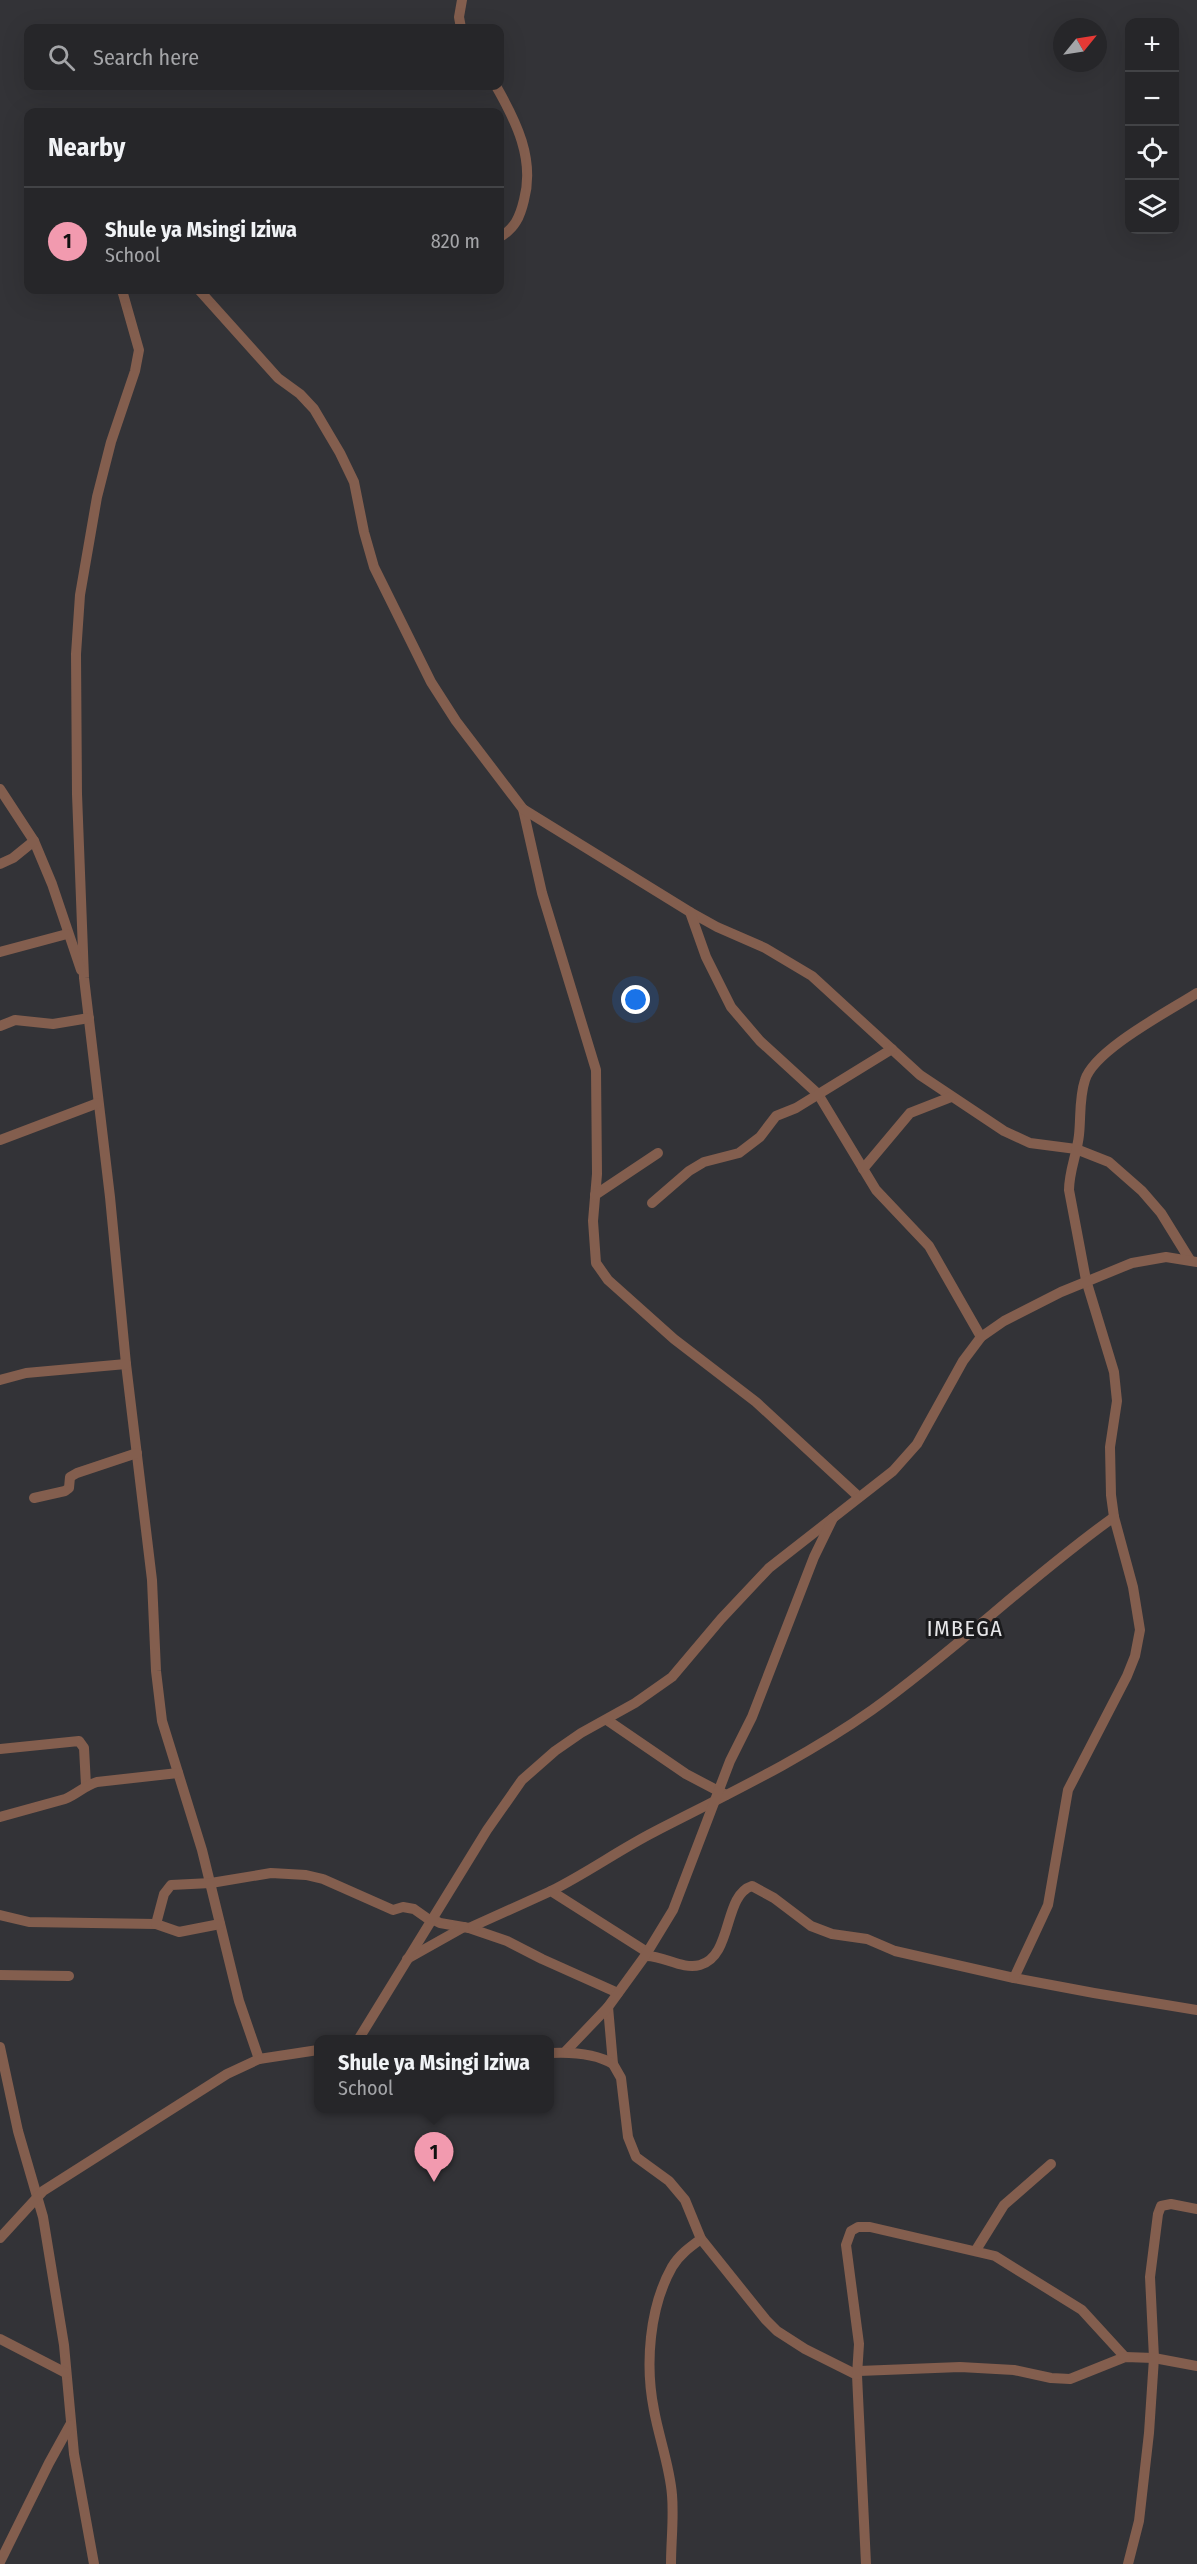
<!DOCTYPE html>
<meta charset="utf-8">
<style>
body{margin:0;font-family:"Fira Sans Condensed",sans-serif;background:#323235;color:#f1f3f6}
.controls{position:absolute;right:18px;top:18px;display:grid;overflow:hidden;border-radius:12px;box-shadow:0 6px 24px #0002}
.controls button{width:54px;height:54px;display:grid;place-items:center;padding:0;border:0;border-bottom:2px solid #424346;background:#262629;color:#f1f3f6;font:30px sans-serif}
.compass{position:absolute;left:1053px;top:18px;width:54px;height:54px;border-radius:50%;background:#262629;box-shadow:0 6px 24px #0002;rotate:60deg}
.you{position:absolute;left:636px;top:1000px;width:21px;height:21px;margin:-15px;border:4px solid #fff;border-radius:50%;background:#1a73e8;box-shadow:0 0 0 9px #1a73e833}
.badge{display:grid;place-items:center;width:39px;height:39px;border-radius:50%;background:#f29aaf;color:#111;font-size:20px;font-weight:700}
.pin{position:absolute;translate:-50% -50px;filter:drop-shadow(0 2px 3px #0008)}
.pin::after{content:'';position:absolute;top:32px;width:21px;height:18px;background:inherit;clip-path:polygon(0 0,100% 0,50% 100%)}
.popup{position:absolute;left:314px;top:2035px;width:240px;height:78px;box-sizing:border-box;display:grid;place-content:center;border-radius:12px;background:#262629;filter:drop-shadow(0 2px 4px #0005);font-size:20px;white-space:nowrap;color:#a4a5a8}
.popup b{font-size:22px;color:#f1f3f6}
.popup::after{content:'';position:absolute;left:50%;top:100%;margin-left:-12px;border:12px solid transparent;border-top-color:#262629}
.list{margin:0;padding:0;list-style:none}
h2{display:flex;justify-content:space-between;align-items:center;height:78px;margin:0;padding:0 24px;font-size:26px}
h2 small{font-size:20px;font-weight:400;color:#a4a5a8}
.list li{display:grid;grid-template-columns:39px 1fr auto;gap:18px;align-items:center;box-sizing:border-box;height:108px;padding:0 24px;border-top:2px solid #424346}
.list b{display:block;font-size:22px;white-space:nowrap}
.list p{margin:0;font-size:20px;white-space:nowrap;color:#a4a5a8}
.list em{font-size:20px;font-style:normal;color:#a4a5a8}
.icon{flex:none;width:33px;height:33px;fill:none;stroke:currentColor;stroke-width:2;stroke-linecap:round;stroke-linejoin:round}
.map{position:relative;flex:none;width:1197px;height:2564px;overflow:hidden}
.search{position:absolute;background:#262629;box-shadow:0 6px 24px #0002;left:24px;top:24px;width:480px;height:66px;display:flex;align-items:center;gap:15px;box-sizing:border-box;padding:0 21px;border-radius:12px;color:#a4a5a8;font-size:22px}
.panel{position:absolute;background:#262629;box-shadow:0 6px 24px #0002;left:24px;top:108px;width:480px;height:186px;border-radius:12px}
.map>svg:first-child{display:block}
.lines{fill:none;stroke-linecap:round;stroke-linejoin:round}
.minor{stroke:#835e4e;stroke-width:10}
.labels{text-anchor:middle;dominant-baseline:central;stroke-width:6;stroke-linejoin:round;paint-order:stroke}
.quarter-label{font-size:22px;letter-spacing:1.5px;fill:#e7e7e9;stroke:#1b1b1d}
</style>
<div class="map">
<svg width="1197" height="2564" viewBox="0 0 1197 2564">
<rect width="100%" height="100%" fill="#333337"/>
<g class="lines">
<g class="minor">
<path d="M461 28 459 17 462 0"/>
<path d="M496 86C516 121 535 159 524 200 520 217 515 228 500 237"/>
<path d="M122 290 139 350 135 371 111 442 97 497 80 595 76 654 77 794 84 978 110 1197 126 1364 152 1580 156 1671 162 1721 202 1850 239 2001 259 2059"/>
<path d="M199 290 278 378 300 394 314 409 340 453 354 482 364 532 374 567 431 682 456 721 523 809 542 893 596 1070 597 1174 593 1221 596 1263 608 1280 674 1339 756 1402 859 1497"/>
<path d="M0 789 34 841 52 884 81 970"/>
<path d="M523 809 690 912 717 927 765 948 812 976 920 1075 1004 1131 1030 1143 1076 1149 1109 1162 1142 1191 1161 1213 1190 1260"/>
<path d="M0 864 13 858 34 841"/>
<path d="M690 912 706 957 731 1007 760 1041 818 1094 876 1190 929 1246 981 1337"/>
<path d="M0 952 67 934"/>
<path d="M0 1026 15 1020 53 1024 89 1018"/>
<path d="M0 1140 98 1103"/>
<path d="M863 1169 910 1113 951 1097"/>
<path d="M595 1195 658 1153"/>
<path d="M652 1203 689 1171 704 1162 739 1153 760 1137 776 1116 796 1108 892 1049"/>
<path d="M0 1380 26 1373 126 1364"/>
<path d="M34 1498 65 1491 69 1488 70 1477 77 1473 137 1453"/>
<path d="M607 1720 686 1774 726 1795"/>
<path d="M0 1749 79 1741 84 1748 86 1785"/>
<path d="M0 1817 65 1799C77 1794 84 1786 97 1782L178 1773"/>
<path d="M551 1891C587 1873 619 1850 654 1832 728 1794 804 1758 872 1710 956 1650 1030 1577 1114 1517"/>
<path d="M0 1915 29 1922 156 1924 179 1932 220 1924"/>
<path d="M432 1919 440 1923 469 1928 507 1941 542 1959 618 1993"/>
<path d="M156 1924 164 1894 171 1885 211 1883 271 1873 306 1875 323 1879 393 1910 403 1907 414 1909 431 1921"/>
<path d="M469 1928 551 1891 647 1952"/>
<path d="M645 1956C663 1955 682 1970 700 1965 733 1956 723 1895 752 1886L774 1898 811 1926 832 1934 867 1939 895 1951 1014 1978 1094 1993 1197 2010"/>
<path d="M407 1959 464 1927"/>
<path d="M0 1975 69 1976"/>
<path d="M1014 1978 1048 1905 1068 1790 1127 1676 1135 1656 1140 1630 1133 1587 1114 1517 1111 1495 1110 1447 1117 1401 1114 1372 1086 1280 1069 1190C1069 1171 1077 1154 1079 1135 1081 1117 1079 1098 1085 1080 1094 1050 1169 1011 1197 993"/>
<path d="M608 2007 613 2064"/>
<path d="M358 2040 487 1830 522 1780 555 1751 581 1733 635 1703 672 1677 721 1619 769 1568 893 1471 917 1444 963 1361 981 1337 1004 1321 1061 1292 1132 1263 1166 1257 1197 1262"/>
<path d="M0 2047 18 2131 43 2217 64 2345 74 2454 94 2564"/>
<path d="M565 2052 608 2007 645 1956 673 1910 730 1761 752 1717 814 1557 833 1518"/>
<path d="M550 2053C570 2052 595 2053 613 2064L621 2078 628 2137 636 2157 669 2181 685 2200 701 2239 766 2320 777 2331 805 2349 857 2375 866 2564"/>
<path d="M0 2238 43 2191 227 2074 259 2059 318 2050"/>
<path d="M976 2250 1004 2205 1051 2164"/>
<path d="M0 2339 66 2373"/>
<path d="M859 2371 960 2367 1014 2370 1051 2378 1070 2379 1125 2357 1154 2358 1197 2366"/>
<path d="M857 2375 859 2344 846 2245 851 2231 858 2227H870L995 2256 1082 2310 1125 2357"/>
<path d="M0 2562 49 2463 70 2425"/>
<path d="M671 2564C671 2541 674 2518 672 2495 670 2467 659 2438 654 2410 645 2365 649 2308 672 2267 679 2255 690 2247 701 2239"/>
<path d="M1128 2564 1139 2521 1149 2433 1154 2358 1150 2277 1158 2214 1161 2206 1171 2204 1197 2209"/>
</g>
</g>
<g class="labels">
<g class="quarter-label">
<text x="965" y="1628">IMBEGA</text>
</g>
</g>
</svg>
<div class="controls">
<button>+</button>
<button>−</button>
<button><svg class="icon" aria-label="locate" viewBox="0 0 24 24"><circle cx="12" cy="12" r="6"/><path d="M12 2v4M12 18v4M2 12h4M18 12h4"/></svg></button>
<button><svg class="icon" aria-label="layers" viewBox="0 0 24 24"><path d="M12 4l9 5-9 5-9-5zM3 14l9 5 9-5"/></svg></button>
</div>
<svg class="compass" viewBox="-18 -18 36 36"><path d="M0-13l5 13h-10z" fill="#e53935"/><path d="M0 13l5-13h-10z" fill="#a4a5a8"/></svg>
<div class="you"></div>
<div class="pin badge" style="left:434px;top:2182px">1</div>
<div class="popup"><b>Shule ya Msingi Iziwa</b>School</div>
<div class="search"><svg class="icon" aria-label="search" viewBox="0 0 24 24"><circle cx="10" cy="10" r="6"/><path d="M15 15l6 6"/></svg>Search here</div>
<section class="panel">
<h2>Nearby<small></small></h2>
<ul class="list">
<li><span class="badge">1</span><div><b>Shule ya Msingi Iziwa</b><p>School</p></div><em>820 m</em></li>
</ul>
</section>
</div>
